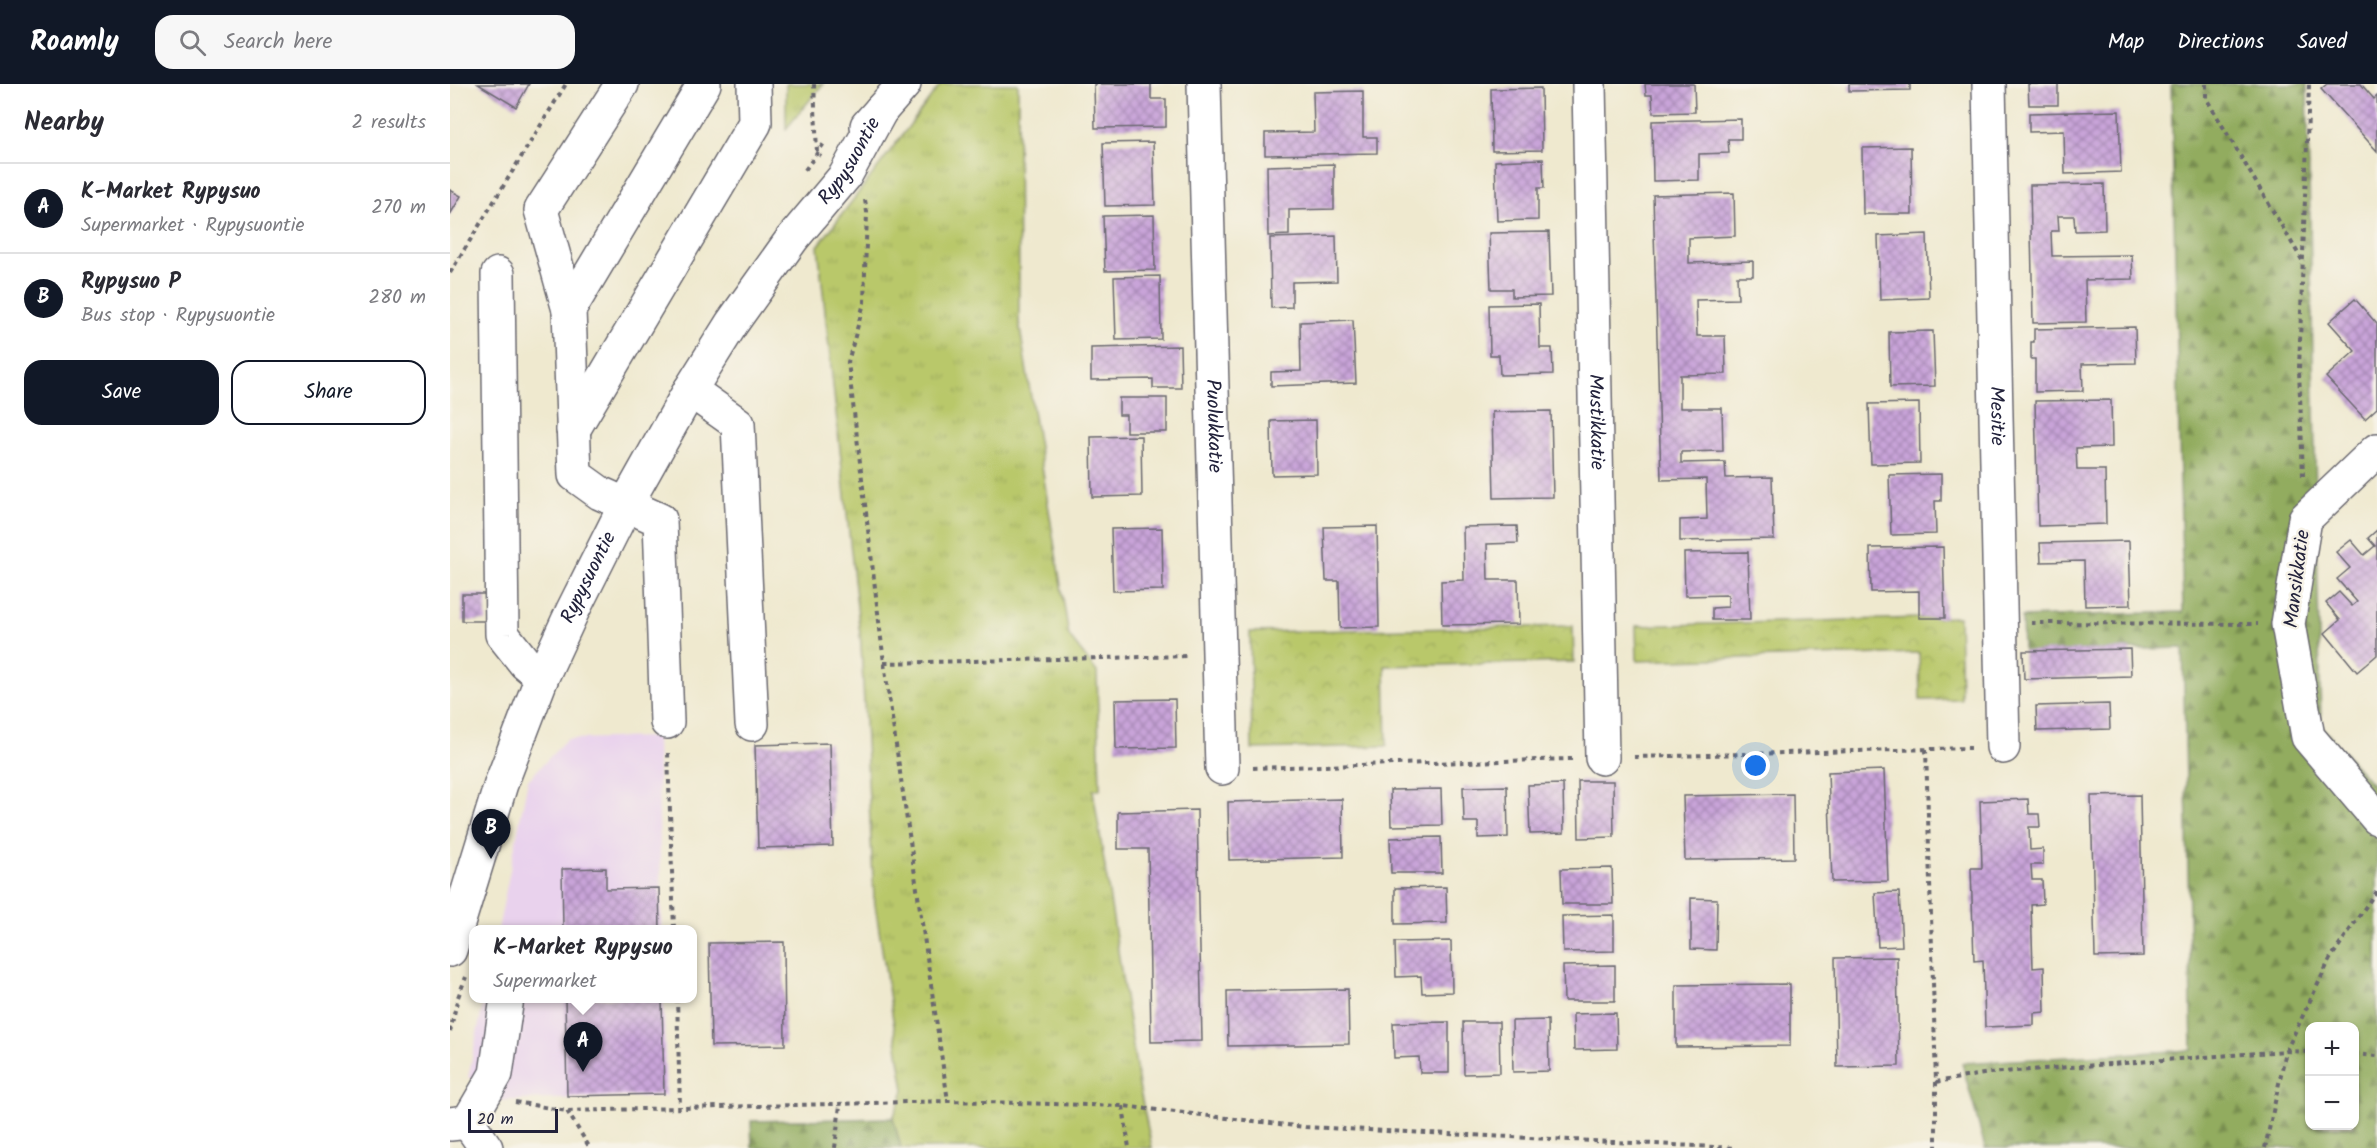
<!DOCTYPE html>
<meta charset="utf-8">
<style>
body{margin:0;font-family:Kalam,sans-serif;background:#f7f7f7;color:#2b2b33}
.controls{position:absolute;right:18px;bottom:18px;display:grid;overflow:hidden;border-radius:12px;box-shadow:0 2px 4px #0004}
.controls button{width:54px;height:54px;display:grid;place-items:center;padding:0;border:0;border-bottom:2px solid #e1e1e2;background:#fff;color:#2b2b33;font:30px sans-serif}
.scale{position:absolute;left:18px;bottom:15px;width:90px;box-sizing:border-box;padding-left:6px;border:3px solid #22223b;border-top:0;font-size:16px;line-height:21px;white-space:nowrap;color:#22223b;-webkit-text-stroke:4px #f7f3e8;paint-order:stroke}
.you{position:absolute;left:1306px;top:682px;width:21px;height:21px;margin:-15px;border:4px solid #fff;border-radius:50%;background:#1a73e8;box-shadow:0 0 0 9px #1a73e833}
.badge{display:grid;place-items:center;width:39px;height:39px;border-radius:50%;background:#111827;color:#fff;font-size:20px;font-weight:700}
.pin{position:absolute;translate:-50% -50px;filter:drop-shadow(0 2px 3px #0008)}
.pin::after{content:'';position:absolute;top:32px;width:21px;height:18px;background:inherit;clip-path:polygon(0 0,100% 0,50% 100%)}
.popup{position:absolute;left:19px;top:841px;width:228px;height:78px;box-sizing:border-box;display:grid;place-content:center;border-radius:12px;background:#fff;filter:drop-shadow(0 2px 4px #0005);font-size:20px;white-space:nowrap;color:#7c7c81}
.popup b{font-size:22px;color:#2b2b33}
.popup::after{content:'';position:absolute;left:50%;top:100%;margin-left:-12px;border:12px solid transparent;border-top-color:#fff}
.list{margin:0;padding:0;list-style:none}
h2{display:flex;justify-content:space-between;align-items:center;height:78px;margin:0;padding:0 24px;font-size:26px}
h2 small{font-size:20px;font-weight:400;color:#7c7c81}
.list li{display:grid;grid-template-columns:39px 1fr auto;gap:18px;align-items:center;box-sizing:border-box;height:90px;padding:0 24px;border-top:2px solid #e1e1e2}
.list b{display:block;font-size:22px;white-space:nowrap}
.list p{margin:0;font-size:20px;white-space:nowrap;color:#7c7c81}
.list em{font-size:20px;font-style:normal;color:#7c7c81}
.actions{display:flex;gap:12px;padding:18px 24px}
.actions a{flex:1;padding:14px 0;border:2px solid #111827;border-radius:18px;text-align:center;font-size:21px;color:#111827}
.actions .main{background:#111827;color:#fff}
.icon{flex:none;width:33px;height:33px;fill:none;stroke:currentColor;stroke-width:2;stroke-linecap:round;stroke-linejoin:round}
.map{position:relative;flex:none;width:1927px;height:1064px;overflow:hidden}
header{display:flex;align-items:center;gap:36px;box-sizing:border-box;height:84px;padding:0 30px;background:#111827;color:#fff}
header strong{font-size:28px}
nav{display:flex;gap:33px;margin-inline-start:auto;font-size:21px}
.search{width:420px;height:54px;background:#f7f7f7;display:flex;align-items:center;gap:15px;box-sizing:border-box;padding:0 21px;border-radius:18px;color:#7c7c81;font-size:22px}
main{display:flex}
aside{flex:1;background:#fff}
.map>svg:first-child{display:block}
.built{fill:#e9d2ed}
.grass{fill:url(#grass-tufts);stroke:#6e7552;stroke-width:1.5}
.forest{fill:url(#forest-firs);stroke:#5a674c;stroke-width:1.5;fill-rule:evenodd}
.park{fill:url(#park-crowns);stroke:#6e7552;stroke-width:1.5}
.building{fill:url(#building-cross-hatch)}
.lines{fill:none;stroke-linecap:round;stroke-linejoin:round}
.minor-casing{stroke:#6a686f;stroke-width:36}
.path{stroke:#6a686f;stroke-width:4;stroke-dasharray:4.5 4.5;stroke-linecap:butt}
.minor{stroke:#fff;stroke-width:33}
.labels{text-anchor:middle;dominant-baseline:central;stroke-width:5;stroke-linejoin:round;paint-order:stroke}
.street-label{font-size:20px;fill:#22223b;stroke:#f7f3e8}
</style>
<header>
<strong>Roamly</strong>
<div class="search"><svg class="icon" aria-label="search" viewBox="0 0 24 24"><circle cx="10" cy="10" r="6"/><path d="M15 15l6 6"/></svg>Search here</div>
<nav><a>Map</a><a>Directions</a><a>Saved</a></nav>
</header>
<main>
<aside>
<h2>Nearby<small>2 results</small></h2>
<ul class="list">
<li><span class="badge">A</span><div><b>K-Market Rypysuo</b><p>Supermarket · Rypysuontie</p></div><em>270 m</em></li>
<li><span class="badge">B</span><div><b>Rypysuo P</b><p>Bus stop · Rypysuontie</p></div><em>280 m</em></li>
</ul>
<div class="actions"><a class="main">Save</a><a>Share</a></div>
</aside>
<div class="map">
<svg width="1927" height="1064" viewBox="0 0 1927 1064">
<defs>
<pattern id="grass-tufts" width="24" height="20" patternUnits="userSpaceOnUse" patternTransform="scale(1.5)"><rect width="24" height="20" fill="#b9c86a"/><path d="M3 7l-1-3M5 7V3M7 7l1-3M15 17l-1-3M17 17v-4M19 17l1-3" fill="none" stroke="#9fac5d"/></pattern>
<pattern id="forest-firs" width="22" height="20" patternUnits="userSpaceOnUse" patternTransform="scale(1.5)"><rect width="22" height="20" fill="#92ac5e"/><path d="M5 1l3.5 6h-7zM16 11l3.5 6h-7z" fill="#778c4f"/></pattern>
<pattern id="park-crowns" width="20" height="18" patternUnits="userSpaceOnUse" patternTransform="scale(1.5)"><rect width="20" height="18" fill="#b9c86a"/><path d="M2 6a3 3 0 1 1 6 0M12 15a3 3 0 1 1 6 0" fill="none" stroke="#9fac5d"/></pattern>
<pattern id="building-cross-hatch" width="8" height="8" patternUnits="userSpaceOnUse" patternTransform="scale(1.5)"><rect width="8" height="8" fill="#c9a4d9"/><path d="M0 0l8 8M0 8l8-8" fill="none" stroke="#a385b1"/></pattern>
</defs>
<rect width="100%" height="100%" fill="#f7f3e8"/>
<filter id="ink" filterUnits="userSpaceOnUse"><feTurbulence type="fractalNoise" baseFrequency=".0167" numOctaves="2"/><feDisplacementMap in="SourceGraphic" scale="12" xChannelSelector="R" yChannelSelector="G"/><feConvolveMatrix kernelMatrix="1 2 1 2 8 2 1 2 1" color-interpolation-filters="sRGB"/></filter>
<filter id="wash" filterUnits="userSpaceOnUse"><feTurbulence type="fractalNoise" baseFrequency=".008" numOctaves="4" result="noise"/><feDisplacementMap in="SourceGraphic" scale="24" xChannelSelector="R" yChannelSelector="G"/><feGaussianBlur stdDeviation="1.35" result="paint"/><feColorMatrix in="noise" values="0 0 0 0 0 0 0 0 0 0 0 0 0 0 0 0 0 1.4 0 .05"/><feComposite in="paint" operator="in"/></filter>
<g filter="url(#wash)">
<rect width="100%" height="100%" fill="#efe9cf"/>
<g class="built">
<path d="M207 653 212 845 48 846 78 696 117 655Z"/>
<path d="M34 915H214L216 1012 36 1017 35 995 18 994Z"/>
</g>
<g class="grass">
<path d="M336 0H373L336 45Z"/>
<path d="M491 0H568L569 238 619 552 647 588 650 705 643 706 689 1002 702 1064H451L443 1034 454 1006 424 814 411 560 368 162Z"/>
</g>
<g class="forest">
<path d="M1721 0H1857L1871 642 1927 706V1064H1535L1512 979 1742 966 1733 564 1573 568 1572 533 1733 528ZM1860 942H1904V1042H1860Z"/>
<path d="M443 1034 451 1064H302L301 1037Z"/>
</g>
<g class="park">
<path d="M1509 533 1511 615 1470 616 1469 569 1187 577 1186 542Z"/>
<path d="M1123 542 1124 578 935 582 937 662 802 665 800 548Z"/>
</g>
<g id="blocks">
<g class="building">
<path d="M28 0H79L66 23Z"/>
<path d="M644 0H701V15H716V43L645 44Z"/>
<path d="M1195 0H1244L1245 28 1203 29 1202 11H1196Z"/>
<path d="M1399 0H1460V6L1399 7Z"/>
<path d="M1578 0H1608V21H1579Z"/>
<path d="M1877 0H1911L1924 15 1927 12V67L1871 5Z"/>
<path d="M1091 4 1092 66 1042 67 1041 5Z"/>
<path d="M913 7V53H927V69L815 71V49L864 48 863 8Z"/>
<path d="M1669 27 1671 88 1615 90 1614 47 1579 48V29Z"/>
<path d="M1291 35V55H1278L1279 69 1249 70V96L1203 97 1202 37Z"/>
<path d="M703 58 705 121 655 122 653 59Z"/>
<path d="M1461 63 1462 130H1413L1412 64Z"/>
<path d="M1093 75 1094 104H1088V136L1047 137 1045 77Z"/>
<path d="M884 80V125L839 126V151L818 152 817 82Z"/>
<path d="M1654 100 1655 146 1625 147 1624 132H1608L1609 147H1601L1602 172 1682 171 1683 195 1635 196 1636 238 1583 239 1580 101Z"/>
<path d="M0 106 11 112 0 131Z"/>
<path d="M1284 109 1285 152 1239 154V179L1303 177V192H1287L1288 215 1246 216 1247 252H1275L1276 290 1230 291V324H1272L1273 367 1231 368V379L1275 378 1276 394 1322 393 1324 455 1230 457V436L1257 435 1256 395 1211 396 1203 111Z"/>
<path d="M704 131 705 186 655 187 653 132Z"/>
<path d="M1099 148 1101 212 1062 213V205H1041L1039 149Z"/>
<path d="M1477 150 1479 214 1430 216 1428 152Z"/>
<path d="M886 152 887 197 842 198V223L821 224 820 154Z"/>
<path d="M710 192 711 255 666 256 664 193Z"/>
<path d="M1905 215 1927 240V324L1915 335 1876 293 1905 267 1879 238Z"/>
<path d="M1089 220 1090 264H1102L1103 290 1050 291 1049 271H1040L1039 221Z"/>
<path d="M903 236 906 299 821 302V288L851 287 850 238Z"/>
<path d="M1685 243 1686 279 1632 280 1633 307 1585 308V275H1581V258H1584V245Z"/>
<path d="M1483 247 1485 302 1440 303 1439 248Z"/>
<path d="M730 262 731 304H703V295L641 296V264Z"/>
<path d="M669 314H717V348H676V331H669Z"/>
<path d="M1661 316 1662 363 1626 364 1627 386H1655L1656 440 1588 442 1585 317Z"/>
<path d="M1469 319 1470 379 1421 380 1419 320Z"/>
<path d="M1101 327 1103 413 1044 414 1042 328Z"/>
<path d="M866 336 867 390 822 391 821 337Z"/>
<path d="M691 352 692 412 642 413 641 353Z"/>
<path d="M1491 390V417H1485L1486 450 1441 451 1439 391Z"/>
<path d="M927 442 929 543 890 544 889 497H876L874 443Z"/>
<path d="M1067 442 1068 459 1037 460 1038 496H1068L1069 540 992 541 991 497 1014 496 1013 443Z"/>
<path d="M712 444 713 506 663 507 661 445Z"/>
<path d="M1927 446V571L1907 588 1875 549 1890 536 1876 519 1889 508 1902 522 1907 518 1887 495 1900 484 1886 468 1901 456 1914 471 1925 462 1918 454Z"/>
<path d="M1679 457 1681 521 1635 522 1634 477 1591 478 1590 459Z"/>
<path d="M1493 463 1495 534H1469V507L1421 508 1420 464Z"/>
<path d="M1298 468 1300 536H1262V524L1278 523V511L1235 512 1234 469Z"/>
<rect x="12" y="510" width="24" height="27"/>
<path d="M1680 565 1681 592 1574 595 1573 567Z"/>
<path d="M725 615 726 664 666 665 665 616Z"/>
<path d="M1659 620 1660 645 1587 647 1586 622Z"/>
<path d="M380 659 383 762 308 764 305 661Z"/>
<path d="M1434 686 1438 797 1382 798 1378 688Z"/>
<path d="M1128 697H1163L1164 753 1129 754Z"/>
<path d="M1113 700 1114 749 1080 750 1078 701Z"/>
<path d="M1057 702 1058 753 1028 754V738H1014L1013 703Z"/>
<path d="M991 705 992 741 941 742 940 706Z"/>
<path d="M1343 710 1344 774 1235 776 1233 712Z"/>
<path d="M1690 711 1693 872 1645 873 1641 712Z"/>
<path d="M892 715 893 773 779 776 778 718Z"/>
<path d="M1578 715 1579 730H1589L1590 743H1579L1580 766 1593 765V781H1581L1582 796H1592L1593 820 1581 821 1583 884 1594 883 1595 928 1584 929V941L1535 943 1533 876 1524 877 1521 784H1532L1530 717Z"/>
<path d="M747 726 752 957 701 958 698 765H668V728Z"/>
<path d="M991 753 992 789H941L940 754Z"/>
<path d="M156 784V805L209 804 210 846H113L112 785Z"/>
<path d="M1162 784 1163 820H1112L1111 785Z"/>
<path d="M996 803 997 839 945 840V804Z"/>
<path d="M1449 808 1452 862 1428 863 1425 809Z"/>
<path d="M1241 814 1267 815 1266 866 1241 865Z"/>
<path d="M1164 831V867L1113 868 1112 832Z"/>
<path d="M1001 857 1002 908 972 909 971 892 946 893 945 858Z"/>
<path d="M334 858 335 961 261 962 259 859Z"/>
<path d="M1447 873 1449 982 1387 983 1385 874Z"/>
<path d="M1165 881V917H1114L1113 882Z"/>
<path d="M1340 900V962L1226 963V901Z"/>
<path d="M898 905 899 960 778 962 777 907Z"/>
<path d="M115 914H212L214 1010 117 1012Z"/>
<path d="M1166 929 1167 965 1124 966 1123 930Z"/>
<path d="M1098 936 1099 987 1063 988 1062 937Z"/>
<path d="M999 938V989H970L969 973 944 974 943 939Z"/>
<path d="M1013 938H1049L1050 989 1014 990Z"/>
</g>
</g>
</g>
<g filter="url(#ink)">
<use href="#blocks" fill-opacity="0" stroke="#6a686f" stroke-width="1.5"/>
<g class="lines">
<g class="minor-casing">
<g id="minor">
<path id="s1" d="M754 0 772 684"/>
<path id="s2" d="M1139 0 1152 674"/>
<path id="s3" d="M1539 0 1553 663"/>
<path d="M417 42 454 0"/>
<path d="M48 190 52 550 75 579 92 593"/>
<path d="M119 226 91 126 172 0"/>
<path d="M240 306 288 340 302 640"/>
<path d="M123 346 305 39 304 0"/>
<path d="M1927 366 1855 435 1838 540 1858 653 1927 734"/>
<path d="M217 638 210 436 150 409 125 391 119 226 254 0"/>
<path id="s4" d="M0 866 51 700 92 593 122 528 175 422 240 306 282 239 342 155 395 92 431 26"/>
<path d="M18 1038 36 1064"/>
<path d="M0 1040 18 1038 46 990 57 914"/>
</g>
</g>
<g class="path">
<path d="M364 0 367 69 371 72"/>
<path d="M1756 0V14L1852 176"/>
<path d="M355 86 375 58"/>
<path d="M415 116 417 128 414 219 398 278 434 579 498 1017"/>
<path d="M0 189 116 0"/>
<path d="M1853 392 1849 285 1859 0"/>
<path d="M1581 539 1808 540"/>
<path d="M434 579 739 572"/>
<path d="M1476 665 1486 998V1064"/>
<path d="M218 669 224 846"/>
<path d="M1184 673 1521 664"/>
<path d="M803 684 1122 675"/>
<path d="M227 914 230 1023"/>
<path d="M0 948 8 913 16 893"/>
<path d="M1904 970 1927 972"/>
<path d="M1486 998 1539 989 1836 967 1860 968"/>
<path d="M65 1018 117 1027 498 1017 673 1022 855 1043 1286 1064"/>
<path d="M673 1022 679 1064"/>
<path d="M117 1027 140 1064"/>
<path d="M385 1064 390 1021"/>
<path d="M1815 1064 1836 967 1880 875 1927 806"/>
</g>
<use href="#minor" class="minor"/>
</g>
</g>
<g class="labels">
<g class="street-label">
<text stroke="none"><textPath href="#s4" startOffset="891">Rypysuontie</textPath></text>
<text stroke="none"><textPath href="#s3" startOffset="332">Mesitie</textPath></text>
<text stroke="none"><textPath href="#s2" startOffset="338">Mustikkatie</textPath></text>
<text stroke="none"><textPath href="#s1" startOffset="342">Puolukkatie</textPath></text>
<text stroke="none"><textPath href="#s4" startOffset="398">Rypysuontie</textPath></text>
<text transform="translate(1848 495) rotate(-83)">Mansikkatie</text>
</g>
</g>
</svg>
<div class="controls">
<button>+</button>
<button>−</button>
</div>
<div class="scale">20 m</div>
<div class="you"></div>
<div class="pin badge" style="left:133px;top:988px">A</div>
<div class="popup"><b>K-Market Rypysuo</b>Supermarket</div>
<div class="pin badge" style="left:41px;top:775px">B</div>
</div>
</main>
